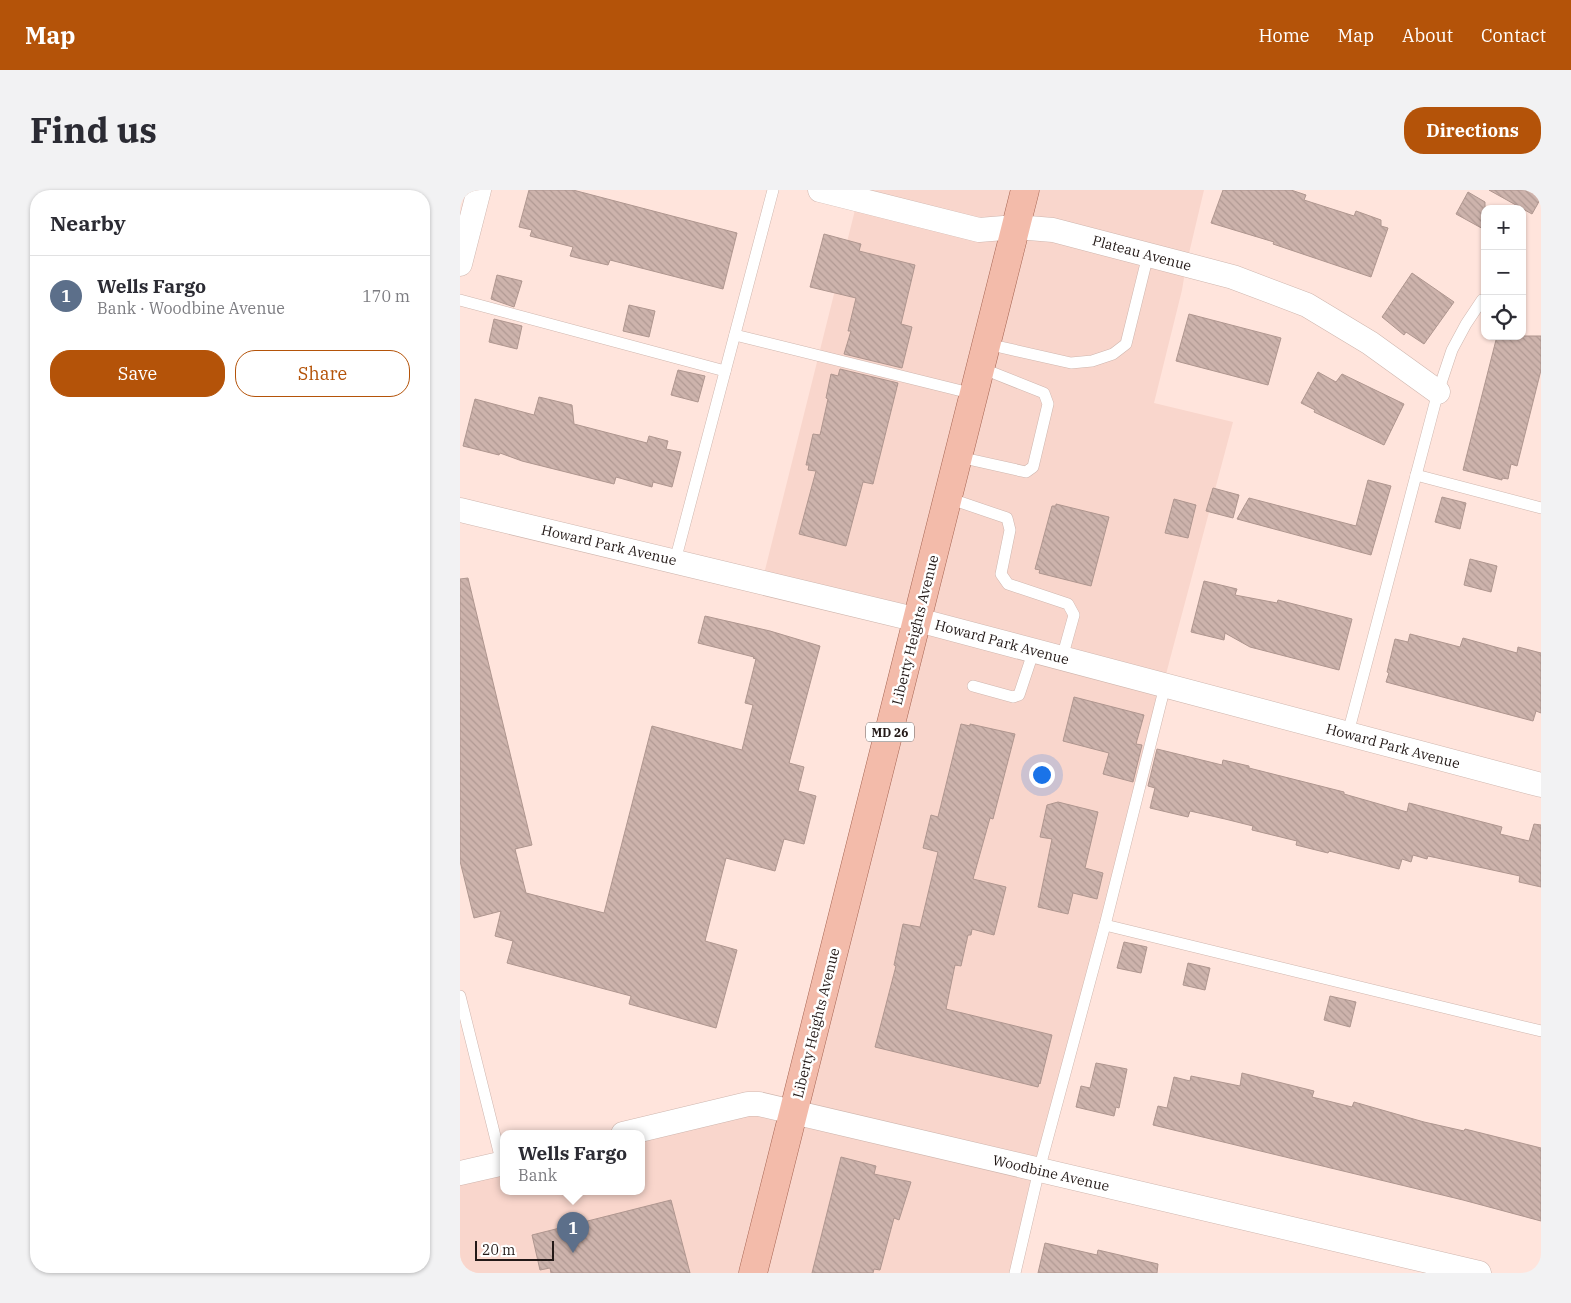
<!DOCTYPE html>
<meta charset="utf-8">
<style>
body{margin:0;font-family:"IBM Plex Serif",serif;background:#f2f2f3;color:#2b2b33}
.controls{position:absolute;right:15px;top:15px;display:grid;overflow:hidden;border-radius:10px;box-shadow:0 1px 4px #0004}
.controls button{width:45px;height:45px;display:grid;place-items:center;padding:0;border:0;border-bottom:1px solid #e1e1e2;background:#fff;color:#2b2b33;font:25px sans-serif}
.scale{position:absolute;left:15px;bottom:12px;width:79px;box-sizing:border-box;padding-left:5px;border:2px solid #231917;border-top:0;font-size:14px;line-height:18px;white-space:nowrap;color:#231917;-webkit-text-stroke:4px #fff;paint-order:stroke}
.you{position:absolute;left:581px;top:584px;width:18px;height:18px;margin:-12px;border:4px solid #fff;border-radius:50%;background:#1a73e8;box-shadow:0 0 0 8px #1a73e833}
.badge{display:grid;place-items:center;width:32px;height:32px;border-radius:50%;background:#b45309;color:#fff;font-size:16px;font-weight:700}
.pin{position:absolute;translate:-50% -41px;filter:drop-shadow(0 1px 2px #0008)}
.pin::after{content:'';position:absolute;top:26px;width:18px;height:15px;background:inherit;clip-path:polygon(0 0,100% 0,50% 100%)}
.popup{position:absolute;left:40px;top:940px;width:145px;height:65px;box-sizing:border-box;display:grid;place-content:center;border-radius:10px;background:#fff;filter:drop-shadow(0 1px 4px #0005);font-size:16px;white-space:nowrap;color:#7c7c81}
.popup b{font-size:19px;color:#2b2b33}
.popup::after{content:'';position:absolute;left:50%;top:100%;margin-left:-10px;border:10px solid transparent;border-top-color:#fff}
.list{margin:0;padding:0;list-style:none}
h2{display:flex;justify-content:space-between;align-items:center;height:65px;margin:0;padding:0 20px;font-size:21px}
h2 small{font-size:16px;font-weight:400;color:#7c7c81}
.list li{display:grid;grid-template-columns:32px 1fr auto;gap:15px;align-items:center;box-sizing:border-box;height:80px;padding:0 20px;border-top:1px solid #e1e1e2}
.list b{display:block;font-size:19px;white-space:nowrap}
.list p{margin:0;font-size:16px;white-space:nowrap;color:#7c7c81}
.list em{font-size:16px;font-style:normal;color:#7c7c81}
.actions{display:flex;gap:10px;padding:15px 20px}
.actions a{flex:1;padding:11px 0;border:1px solid #b45309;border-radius:20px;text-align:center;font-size:18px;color:#b45309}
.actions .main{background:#b45309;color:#fff}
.icon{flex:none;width:28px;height:28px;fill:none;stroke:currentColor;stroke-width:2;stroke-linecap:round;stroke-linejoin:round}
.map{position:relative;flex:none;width:1081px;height:1083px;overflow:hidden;border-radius:20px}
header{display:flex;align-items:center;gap:30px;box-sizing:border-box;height:70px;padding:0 25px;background:#b45309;color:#fff}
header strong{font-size:24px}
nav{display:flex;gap:28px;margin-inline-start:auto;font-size:18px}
.intro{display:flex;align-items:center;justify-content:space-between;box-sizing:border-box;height:120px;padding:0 30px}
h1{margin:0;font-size:35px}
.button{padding:12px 22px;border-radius:20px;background:#b45309;color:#fff;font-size:18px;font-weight:700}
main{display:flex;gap:30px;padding:0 30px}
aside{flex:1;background:#fff;border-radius:20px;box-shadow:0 1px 4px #0004}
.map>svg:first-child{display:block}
.built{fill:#f9d6cc}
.building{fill:url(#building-back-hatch);stroke:#af968f}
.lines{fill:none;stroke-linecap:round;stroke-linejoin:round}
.lane-casing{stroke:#cfb6ae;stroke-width:12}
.street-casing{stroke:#cfb6ae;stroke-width:25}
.primary-casing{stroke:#a56452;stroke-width:29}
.lane{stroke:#fff;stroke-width:11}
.street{stroke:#fff;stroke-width:24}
.primary{stroke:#f3bbaa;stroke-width:28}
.labels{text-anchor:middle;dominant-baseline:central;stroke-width:5;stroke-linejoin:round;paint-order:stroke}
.shield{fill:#fff;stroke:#655e5d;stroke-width:1}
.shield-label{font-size:12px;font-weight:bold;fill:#231917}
.street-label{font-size:14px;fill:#231917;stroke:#fff}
</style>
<header>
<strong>Map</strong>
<nav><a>Home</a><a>Map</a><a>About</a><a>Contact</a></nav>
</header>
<div class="intro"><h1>Find us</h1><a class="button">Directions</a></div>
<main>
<aside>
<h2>Nearby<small></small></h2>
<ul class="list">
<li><span class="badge" style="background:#5c6f8a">1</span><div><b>Wells Fargo</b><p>Bank · Woodbine Avenue</p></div><em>170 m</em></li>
</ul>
<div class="actions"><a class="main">Save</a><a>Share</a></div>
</aside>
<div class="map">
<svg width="1081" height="1083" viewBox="0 0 1081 1083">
<defs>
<pattern id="building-back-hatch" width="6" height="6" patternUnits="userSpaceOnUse" patternTransform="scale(1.25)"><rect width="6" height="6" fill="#cdb3ac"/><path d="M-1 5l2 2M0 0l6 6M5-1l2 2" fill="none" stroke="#b09993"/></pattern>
</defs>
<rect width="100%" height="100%" fill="#ffe4dc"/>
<path class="built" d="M400 0H744L726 76 722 100 694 213 773 232 710 469 642 732 558 1083H0V986L44 975V1002H182V944L336 917 457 436 301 396Z"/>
<g class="building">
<path d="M69 0H113L277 43 263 99 150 70 148 75 122 69 110 66 113 57 70 46 72 40 59 37Z"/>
<path d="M763 0H831L846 5 844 10 894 26 896 21 921 30V36L928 38 911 87 813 54 814 52 751 33Z"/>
<path d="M1029 0H1081V8L1072 24Z"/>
<path d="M1008 2 1025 12V40L996 24Z"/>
<path d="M364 44 401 54 399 61 455 75 441 134 452 137 442 178 384 164 391 141H388L396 108 350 97Z"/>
<path d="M952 83 994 112 964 154 946 142 944 145 922 127Z"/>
<path d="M37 85 62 91 54 117 31 109Z"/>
<path d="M169 115 195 121 189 147 163 141Z"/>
<path d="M729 124 821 148 808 195 716 171Z"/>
<path d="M34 129 62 136 57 159 29 152Z"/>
<path d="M1037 146H1081V180L1057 276 1051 274 1048 289 1042 288V290L1003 280Z"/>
<path d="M380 179 438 193 413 294 403 292 386 356 339 344 356 281 348 280 349 275H346L353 244 360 245 368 209 366 208 371 184 378 186Z"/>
<path d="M218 180 245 186 238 212 211 205Z"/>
<path d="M858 182 876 192 882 184 944 214 924 255 854 222 855 220 841 213Z"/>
<path d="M79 207 112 215 114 234 187 253 189 246 208 251 206 259 221 262 212 297 193 292 192 297 156 287 154 294 62 271 40 263 39 265 3 256 15 209 74 225Z"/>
<path d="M908 290 931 296 911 365 777 329 789 308 896 336Z"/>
<path d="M753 298 779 305 773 328 746 321Z"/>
<path d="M982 307 1006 313 1000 339 975 332Z"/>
<path d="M714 309 736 315 728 348 705 343Z"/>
<path d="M596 314 649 327 631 396 579 383 580 380 575 379 592 316H596Z"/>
<path d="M1010 369 1037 376 1031 402 1004 395Z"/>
<path d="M8 388 72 655 55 659 66 703 144 723 192 536 282 560 293 515 285 513 296 469 293 468 294 467 238 453 245 426 310 441 360 456 329 573 344 577 338 601 356 606 344 654 324 649 315 681 266 668 245 751 277 760 256 838 169 814 171 806 47 773 53 751 35 746 41 721 14 728 0 671V389Z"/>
<path d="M744 391 777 399 775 405 817 413 818 410 892 429 879 480 790 457 765 443 764 450 731 442Z"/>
<path d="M950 444 1000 457 1003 448 1057 463 1058 457 1081 463V523L1076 521 1073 531 926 492 929 483 927 482 935 449 948 452Z"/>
<path d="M614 507 684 525 676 554 682 555 673 592 643 584 649 563 603 551Z"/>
<path d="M501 534 510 536V534L555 544 533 629 530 628 513 689 546 697 534 745 512 739 511 745H508L501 776 495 775 486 819 592 845 580 894 579 893 578 897 415 857 436 776 434 775 443 734 460 737 478 662 463 658 471 625 478 627Z"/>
<path d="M697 559 762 575 763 570 789 576V578L884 602V604L947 622 949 613 1042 637 1040 644 1069 651 1074 634 1081 635V697L1059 692 1060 686 968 666 967 669 953 665 951 672 942 669 939 679 869 661 868 663 836 655 837 651 792 640 793 636 765 629 730 621 728 627 690 618 695 598 688 596Z"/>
<path d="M598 612 638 622 625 678 643 683 637 709 613 703 608 724 578 717 592 649 580 647 587 615Z"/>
<path d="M664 752 687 757 681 783 657 778Z"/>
<path d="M728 773 750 778 745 800 723 795Z"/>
<path d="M870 806 896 812 890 837 864 830Z"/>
<path d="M636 873 667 879 659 918 656 917 654 926 616 917 621 896 630 898Z"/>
<path d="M782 883 854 901 852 907 892 917 894 912 964 932 1004 941 1005 939 1081 958V1031L1003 1010 693 935 698 916 707 918 714 887 730 891 731 886 780 896Z"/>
<path d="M381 967 416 976 414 984 451 992 439 1030 434 1028 420 1080 414 1079 413 1083H352Z"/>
<path d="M211 1010 230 1083H91L90 1078 80 1080 72 1045Z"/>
<path d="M585 1053 637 1065 638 1060 698 1074 697 1083H578Z"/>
</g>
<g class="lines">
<g class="lane-casing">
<g id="lane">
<path d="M0 110 265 181"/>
<path d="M275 145 514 204"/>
<path d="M527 154 611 173 632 171 653 164 666 154 688 65"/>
<path d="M499 267 566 282 573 277 588 214 584 203 521 178"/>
<path d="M956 285 1081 318"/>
<path d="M488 308 547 328 550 340 541 384 548 394 608 414 614 425 602 468"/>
<path d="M215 371 313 0"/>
<path d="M513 496 553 507 559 505 574 460"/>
<path d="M888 543 978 202 992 160 1006 134 1022 110"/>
<path d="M645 735 1081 841"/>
<path d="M0 806 42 974"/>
<path d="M555 1083 579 980 645 735 705 496"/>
</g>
</g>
<g class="street-casing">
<g id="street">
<path d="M360 0 519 40 556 37 593 40 773 87 847 115 910 153 978 202"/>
<path d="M0 74 19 0"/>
<path d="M0 320 458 430 1081 595"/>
<path d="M163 944 288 914H299L1019 1083"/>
<path d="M0 983 44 973"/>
</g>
</g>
<g class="primary-casing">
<path id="primary" d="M293 1083 565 0"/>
</g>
<use href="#lane" class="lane"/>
<use href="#street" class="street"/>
<use href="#primary" class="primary"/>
</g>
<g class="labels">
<rect class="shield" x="406" y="532.5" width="48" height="19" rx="4"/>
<g class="shield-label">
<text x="430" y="542">MD 26</text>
</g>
<g class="street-label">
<text transform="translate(682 63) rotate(15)">Plateau Avenue</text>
<text transform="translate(149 355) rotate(13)">Howard Park Avenue</text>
<text transform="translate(455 440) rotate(-76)">Liberty Heights Avenue</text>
<text transform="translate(542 452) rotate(15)">Howard Park Avenue</text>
<text transform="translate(933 556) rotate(15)">Howard Park Avenue</text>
<text transform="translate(356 833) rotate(-76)">Liberty Heights Avenue</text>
<text transform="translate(591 983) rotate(13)">Woodbine Avenue</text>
</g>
</g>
</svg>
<div class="controls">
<button>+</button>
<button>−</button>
<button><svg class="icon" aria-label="locate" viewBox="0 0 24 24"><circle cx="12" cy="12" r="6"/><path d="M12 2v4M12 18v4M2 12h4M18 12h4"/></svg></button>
</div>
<div class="scale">20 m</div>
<div class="you"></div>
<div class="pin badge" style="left:113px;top:1063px;background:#5c6f8a">1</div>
<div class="popup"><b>Wells Fargo</b>Bank</div>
</div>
</main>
